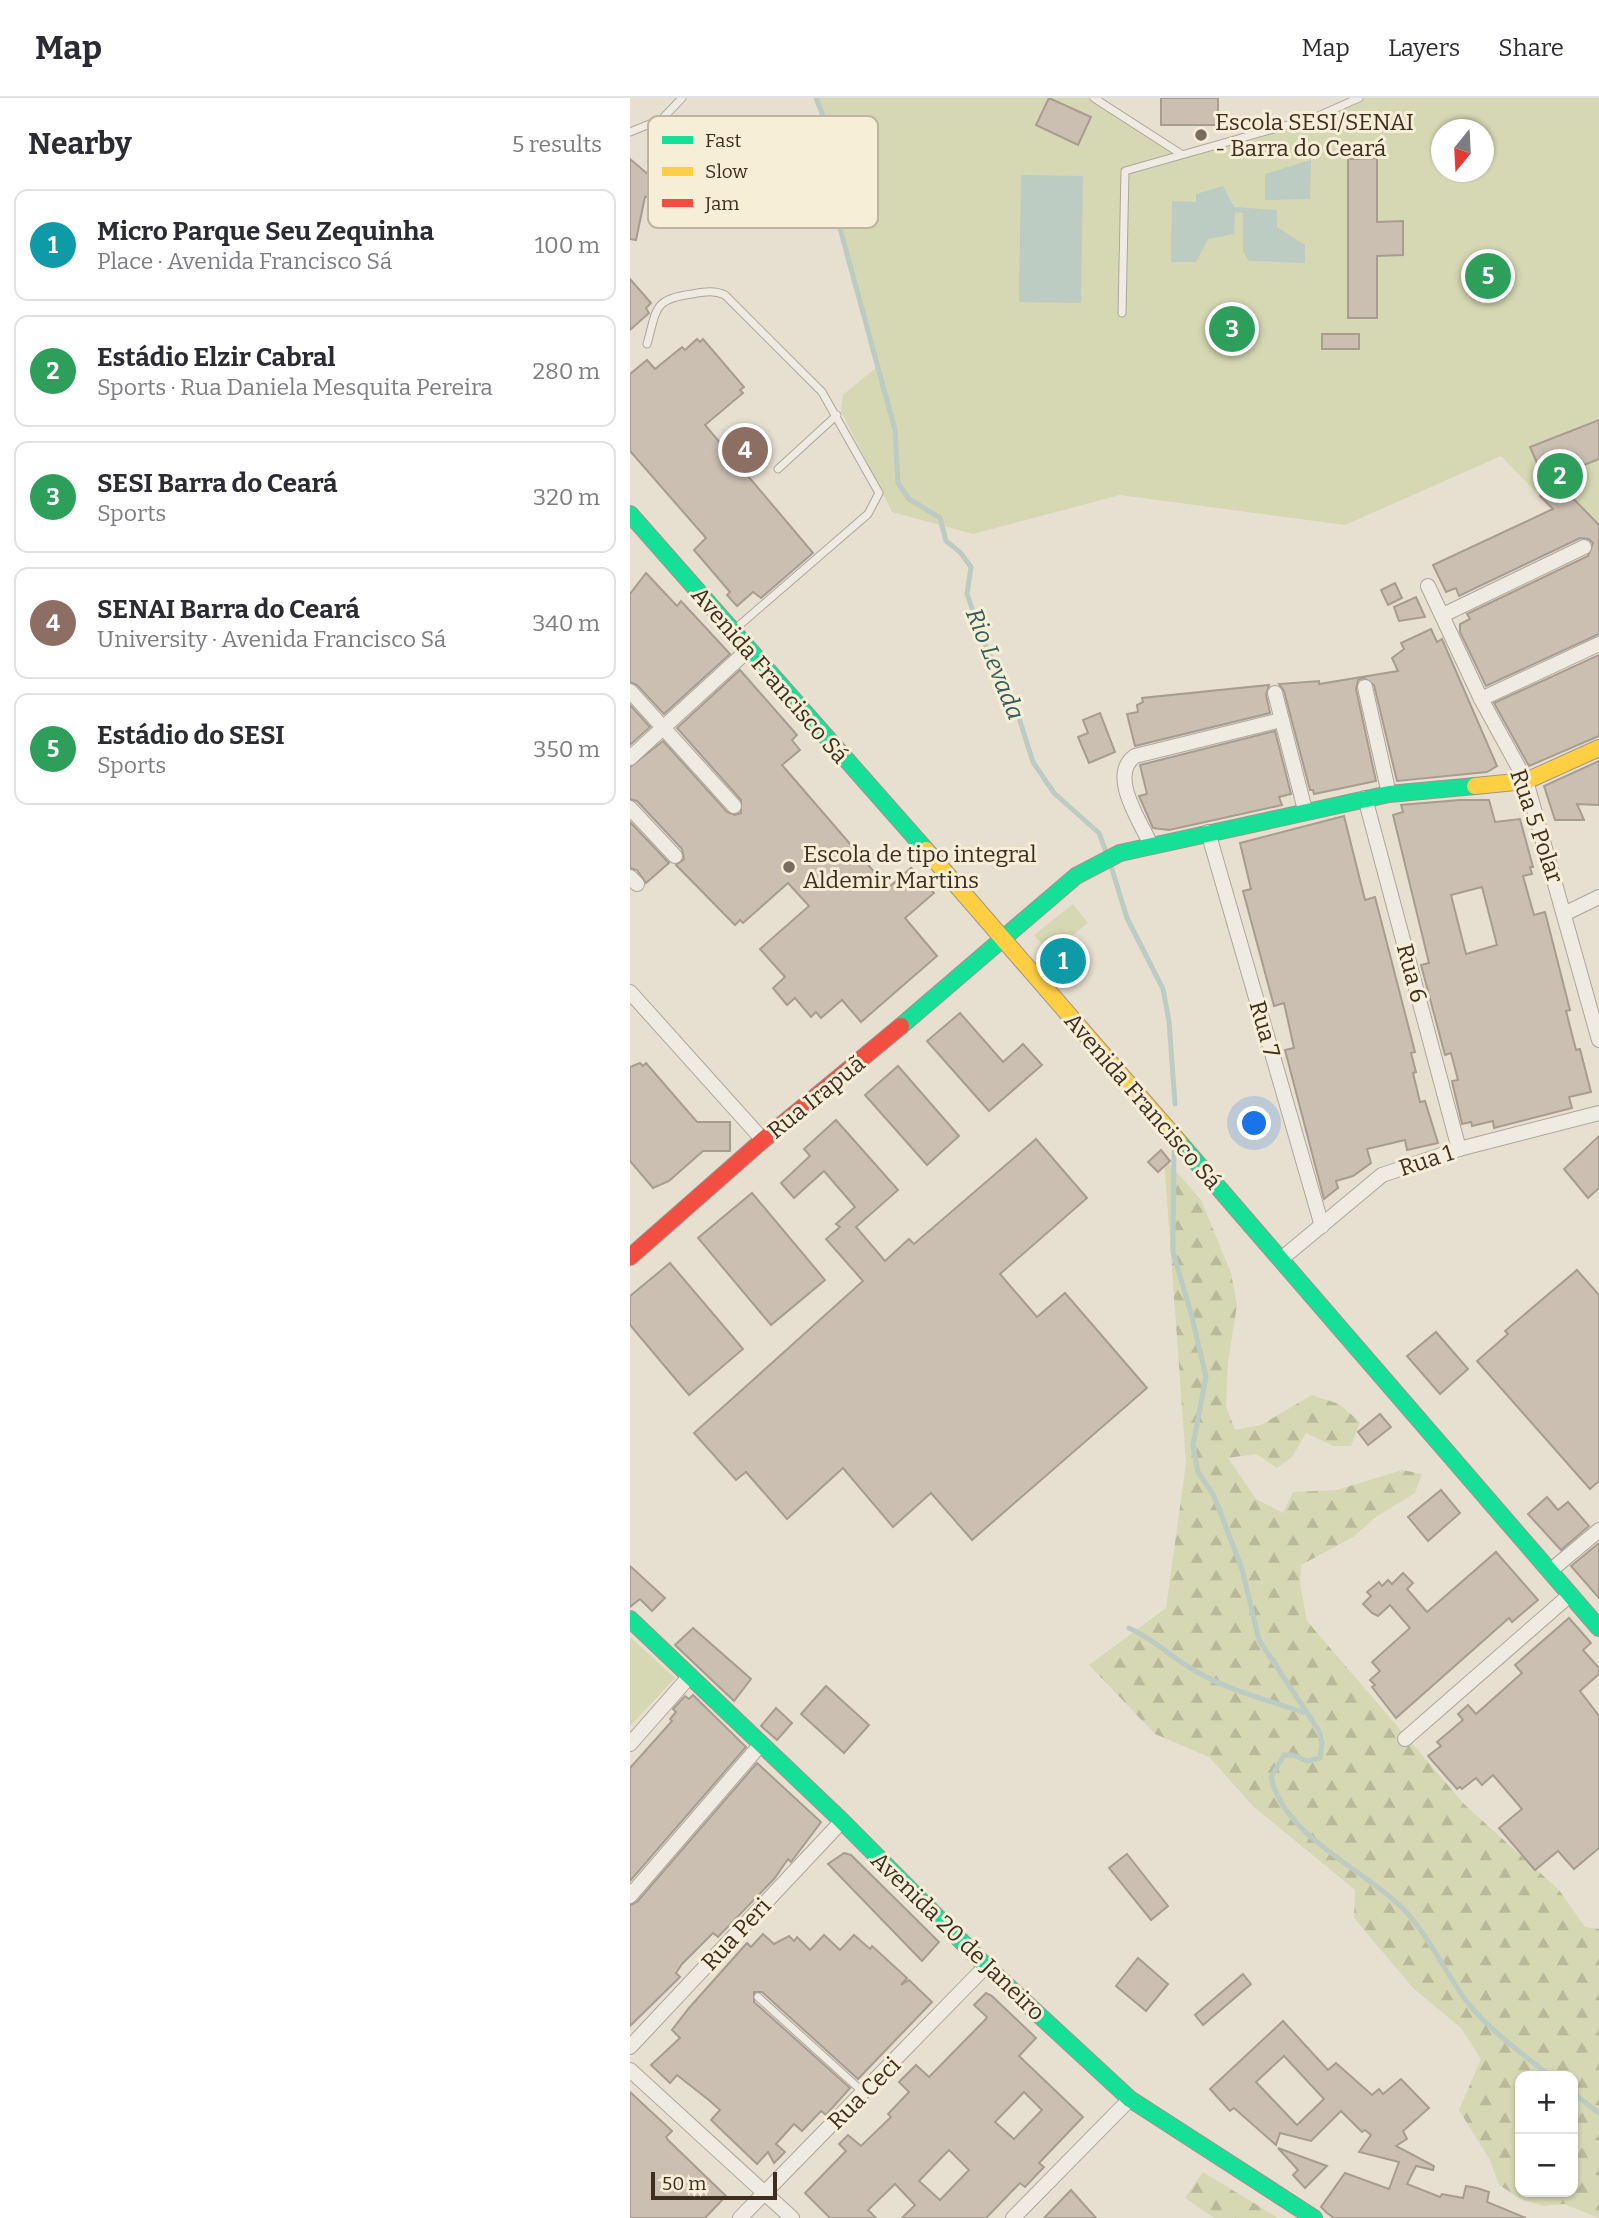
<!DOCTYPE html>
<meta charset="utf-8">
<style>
body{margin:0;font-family:Bitter,serif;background:#f7f7f7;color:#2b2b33}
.controls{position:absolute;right:21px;bottom:21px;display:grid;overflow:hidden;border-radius:14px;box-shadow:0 2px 5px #0004}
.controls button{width:63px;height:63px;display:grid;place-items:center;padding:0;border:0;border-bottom:2px solid #e1e1e2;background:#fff;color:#2b2b33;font:35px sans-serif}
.compass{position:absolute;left:801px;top:21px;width:63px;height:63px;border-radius:50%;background:#fff;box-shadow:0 2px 5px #0004;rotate:198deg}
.scale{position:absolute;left:21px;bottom:18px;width:126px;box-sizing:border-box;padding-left:7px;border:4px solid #3d2e20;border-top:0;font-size:19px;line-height:24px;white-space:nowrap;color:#3d2e20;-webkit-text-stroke:5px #f7eed8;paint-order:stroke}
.you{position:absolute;left:625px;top:1026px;width:24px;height:24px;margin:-18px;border:5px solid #fff;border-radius:50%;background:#1a73e8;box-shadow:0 0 0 10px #1a73e833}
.badge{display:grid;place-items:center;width:46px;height:46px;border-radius:50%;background:#db2777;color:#fff;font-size:23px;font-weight:700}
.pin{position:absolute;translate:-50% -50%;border:4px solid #fff;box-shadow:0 2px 7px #0006}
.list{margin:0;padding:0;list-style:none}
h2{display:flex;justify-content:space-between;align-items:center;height:91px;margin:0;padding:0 28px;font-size:30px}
h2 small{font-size:23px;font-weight:400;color:#7c7c81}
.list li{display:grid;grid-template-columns:46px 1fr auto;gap:21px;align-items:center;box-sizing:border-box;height:112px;margin:0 14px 14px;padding:0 14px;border:2px solid #e1e1e2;border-radius:14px}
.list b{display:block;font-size:26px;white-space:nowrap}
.list p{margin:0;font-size:23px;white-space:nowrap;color:#7c7c81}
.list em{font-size:23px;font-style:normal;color:#7c7c81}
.map{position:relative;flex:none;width:969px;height:2120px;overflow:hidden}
header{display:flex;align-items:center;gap:42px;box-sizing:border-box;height:98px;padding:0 35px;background:#fff;border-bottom:2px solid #e1e1e2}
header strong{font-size:33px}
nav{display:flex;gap:38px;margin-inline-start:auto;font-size:24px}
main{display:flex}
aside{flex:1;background:#fff}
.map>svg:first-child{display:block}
.forest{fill:url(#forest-firs);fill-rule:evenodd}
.pitch{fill:#d6d7b3;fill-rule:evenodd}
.water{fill:#bcccc2}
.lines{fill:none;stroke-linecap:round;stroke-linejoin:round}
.stream{stroke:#bcccc2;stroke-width:5}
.building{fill:#cbbfb2;stroke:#a89c90;stroke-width:2;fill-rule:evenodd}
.lane-casing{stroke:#ada599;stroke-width:9}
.street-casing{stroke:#ada599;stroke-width:16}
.fast-casing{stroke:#9c958a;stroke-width:18}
.slow-casing{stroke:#9c958a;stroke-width:18}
.jam-casing{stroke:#9c958a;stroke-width:18}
.lane{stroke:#efebe3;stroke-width:7}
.street{stroke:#efebe3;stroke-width:14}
.fast{stroke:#16e098;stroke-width:16}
.slow{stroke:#ffcf43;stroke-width:16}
.jam{stroke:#f24e42;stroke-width:16}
.poi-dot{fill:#786c5e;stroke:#f7eed8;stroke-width:2.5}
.labels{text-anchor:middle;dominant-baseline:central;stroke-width:6;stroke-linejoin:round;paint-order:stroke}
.poi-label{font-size:23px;fill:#3d2e20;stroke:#f7eed8;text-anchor:start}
.street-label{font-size:23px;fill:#3d2e20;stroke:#f7eed8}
.water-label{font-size:24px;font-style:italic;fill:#2f5d5a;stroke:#f7eed8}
.key{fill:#f7eed8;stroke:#bfb4a1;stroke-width:2}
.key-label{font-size:19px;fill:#3d2e20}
</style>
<header>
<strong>Map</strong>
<nav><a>Map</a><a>Layers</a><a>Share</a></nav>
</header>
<main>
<aside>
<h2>Nearby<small>5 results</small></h2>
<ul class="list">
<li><span class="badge" style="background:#0f9aa8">1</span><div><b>Micro Parque Seu Zequinha</b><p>Place · Avenida Francisco Sá</p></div><em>100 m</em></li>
<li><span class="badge" style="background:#2e9e5b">2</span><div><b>Estádio Elzir Cabral</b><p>Sports · Rua Daniela Mesquita Pereira</p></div><em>280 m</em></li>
<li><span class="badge" style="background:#2e9e5b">3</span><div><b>SESI Barra do Ceará</b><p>Sports</p></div><em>320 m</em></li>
<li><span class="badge" style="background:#8d6e63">4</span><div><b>SENAI Barra do Ceará</b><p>University · Avenida Francisco Sá</p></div><em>340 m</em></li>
<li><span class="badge" style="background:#2e9e5b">5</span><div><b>Estádio do SESI</b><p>Sports</p></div><em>350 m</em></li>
</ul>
</aside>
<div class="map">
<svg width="969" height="2120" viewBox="0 0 969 2120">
<defs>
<pattern id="forest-firs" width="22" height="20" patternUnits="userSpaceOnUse" patternTransform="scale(1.75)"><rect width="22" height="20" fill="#d6d7b3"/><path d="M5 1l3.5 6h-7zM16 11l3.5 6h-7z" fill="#b9b99a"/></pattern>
</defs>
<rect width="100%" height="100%" fill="#e7e0d1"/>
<g class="forest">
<path d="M534 1060 571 1102 601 1175 607 1207 598 1264 596 1308 605 1332 631 1327 682 1297 709 1306 730 1324 721 1348H703L676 1335 662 1359 647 1370 626 1356 598 1360 626 1401 653 1415 663 1394 707 1392 772 1372 792 1376 785 1395 746 1419 723 1439 671 1467 670 1486 677 1523 834 1706 929 1792 955 1829 969 1831V2120L934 2106 913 2108 891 2101 869 2087 860 2062 829 2012 851 1961 831 1930 783 1890 724 1820 725 1792 623 1708 579 1659 525 1636 459 1567 536 1510 556 1365ZM890 1978H943V2094H890Z"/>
<path d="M573 2074 648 2120H584L555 2100Z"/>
</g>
<g class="pitch">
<path d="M186 0H464L551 56 686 19 732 0H969V459L871 358 715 427 490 397 343 436 262 414 211 313 213 297 248 268 208 123 194 20ZM811 32H853V74H811Z"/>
<path d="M443 806 458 825 420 856 404 837Z"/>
<path d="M0 1539 45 1580 0 1628Z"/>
</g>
<g class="water">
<path d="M681 62 680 101 635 102V76Z"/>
<path d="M391 77 453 78 451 205 389 204Z"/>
<path d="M593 88 604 109 647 112V129L675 147V165L619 163 613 153V115L605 114 604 136 578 141 566 164H541L542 103 566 104V96Z"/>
</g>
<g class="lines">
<g class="stream">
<path d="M186 0 194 20 208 123 265 332 268 385 279 401 310 420 316 443 330 454 341 469 337 496 354 544 389 620 403 664 424 695 469 735 477 756"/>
<path d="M480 765 497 820 533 891 539 923 545 1006"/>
<path d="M544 1048 543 1154 562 1219 576 1279 563 1347 568 1374 584 1398 612 1471 629 1542 689 1633 692 1645 690 1660 677 1663 663 1657H654L641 1679C653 1735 725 1767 766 1804 794 1828 814 1873 837 1904 859 1932 893 1956 920 1978"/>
<path d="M499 1530C524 1541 543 1561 567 1574 601 1593 640 1603 676 1615"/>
<path d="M943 1995 969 2015"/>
</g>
</g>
<g class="building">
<path d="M419 0 461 19 448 47 406 27Z"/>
<rect x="531" y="0" width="57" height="27"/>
<path d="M747 60V124L773 123V157L747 158V220H718V61Z"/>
<path d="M0 61 19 77 28 97 15 99 6 142 0 141Z"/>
<path d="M0 181 21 205 16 210 19 215 0 232Z"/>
<rect x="692" y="236" width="37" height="15"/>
<path d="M67 241 70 244 73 241 114 289 110 292 113 295 75 327 183 455 131 500 123 494 107 508 97 497 100 494 64 452 76 440 0 353V276L17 262 25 271 52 249 55 252Z"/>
<path d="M969 322V361L915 383 900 349Z"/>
<path d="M926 383 969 427V536L856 588 830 534V526L840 521 837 516 958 458 963 445 959 441 950 440 829 498 826 490 816 494 803 467 923 411 910 398Z"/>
<path d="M16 475 47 508 51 503 100 556 34 616 7 587 0 584V496Z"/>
<path d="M765 485 772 500 758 507 751 492Z"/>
<path d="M786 499 795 519 769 523 764 509Z"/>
<path d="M801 531 807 544 812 541 867 668 857 674 767 683 744 587 734 580 728 582 726 591 746 683 684 696 683 692H680L654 593 649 586 689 583V586L768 573 762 560 774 551 771 545Z"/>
<path d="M969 557V638L899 668 864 605Z"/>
<path d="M110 572 167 637 162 642 170 652 152 667 258 790 281 770 304 795 275 820 307 858 231 924 212 902 191 920 186 914 181 919 165 900 157 907 143 890 155 879 130 851 179 808 158 785 113 825 110 822 105 827 46 767 54 761 52 751 7 703 0 701V669L33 643 97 714 105 717 111 715V702L47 630Z"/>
<path d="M639 587 636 597 640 615 505 648 497 616 508 614 507 607 513 604 512 600Z"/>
<path d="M0 607 20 629 0 647Z"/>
<path d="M470 615 485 654 459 665 448 639 458 635 453 622Z"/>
<path d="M645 633 661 696 649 699 652 707 539 732 523 730 509 698 517 696 510 667Z"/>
<path d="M969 663V707L947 706 954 722H925L914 688Z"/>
<path d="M830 702H859L865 724 890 721 903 769H900L902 776 893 778 904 817 915 814 940 912 936 913 946 952 950 951 961 994 939 999 942 1010 864 1030 863 1023 842 1028 841 1024 832 1026 822 983 828 982 821 955 815 957 791 867 799 865 763 717 773 714 771 707ZM852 789 867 847 836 856 821 797Z"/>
<path d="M714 718 735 802 745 799 785 954 781 955 786 974 783 975 790 1004 795 1003 808 1045 777 1052 775 1042 737 1051 741 1065 723 1078 706 1083 708 1090 694 1101 655 952 664 950 654 905 644 908 613 793 621 791 610 745Z"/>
<path d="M0 724 39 765 16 785 7 772 0 770Z"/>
<path d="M330 915 373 964 393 946 412 967 359 1013 297 943Z"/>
<path d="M10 965 13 968 16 965 67 1024H100V1053H73L39 1083 23 1090 0 1063V969Z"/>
<path d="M268 968 329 1038 297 1067 235 997Z"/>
<path d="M206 1022 268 1092 226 1129 255 1163 279 1141 284 1146 406 1041 457 1100 370 1176 407 1219 435 1195 517 1290 342 1442 301 1395 263 1429 213 1370 157 1421 116 1374 106 1382 64 1335 233 1183 196 1141 210 1129 206 1126 225 1109 194 1073 164 1100 151 1085 180 1058 174 1051Z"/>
<path d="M969 1038V1090L958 1100 934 1071Z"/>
<path d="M531 1052 540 1063 528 1074 518 1064Z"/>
<path d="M122 1095 195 1182 141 1227 68 1140Z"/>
<path d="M40 1165 113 1251 59 1297 0 1227V1198Z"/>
<path d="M947 1172 969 1197V1383L960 1391 847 1263 878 1236 875 1233Z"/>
<path d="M806 1234 838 1271 810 1296 777 1258Z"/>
<path d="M750 1316 761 1329 738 1347 728 1334Z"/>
<path d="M811 1392 830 1415 798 1443 778 1419Z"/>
<path d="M917 1399 928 1412 938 1404 959 1428 931 1452 898 1416Z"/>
<path d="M969 1445V1500L941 1468Z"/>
<path d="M866 1454 908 1502 882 1524 879 1520 766 1620 742 1589 745 1587 740 1582 750 1573 742 1564 780 1530 760 1507 748 1518 742 1515 733 1506 741 1498 737 1494 749 1484 752 1488 758 1482 762 1486 773 1475 783 1485 777 1491 797 1514Z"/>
<path d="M0 1468 35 1500 22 1513 10 1501 0 1509Z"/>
<path d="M939 1520 961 1545 953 1552 969 1570V1576L950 1593 969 1618V1750L944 1771 928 1753 905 1772 869 1730 892 1711 863 1677 852 1687 846 1680 832 1691 830 1689 827 1691 798 1658 811 1648 807 1644 833 1622 828 1616 838 1607 846 1616 892 1575 885 1567Z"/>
<path d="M63 1530 121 1581 104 1603 45 1547Z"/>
<path d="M196 1588 239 1627 214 1655 171 1616Z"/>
<path d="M63 1597 116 1649 0 1783V1670L42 1623 40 1621 46 1614 43 1611 55 1598 59 1601Z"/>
<path d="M146 1610 162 1625 147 1642 131 1628Z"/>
<path d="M127 1665 191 1724 161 1764 158 1761 144 1781 88 1839 83 1835 52 1866 46 1875 50 1879 0 1928V1807L7 1804Z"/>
<path d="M214 1755 221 1757 309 1844 292 1863 198 1766Z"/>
<path d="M497 1756 538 1808 521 1822 479 1770Z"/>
<path d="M133 1836 144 1846 159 1838 164 1843 167 1839 180 1852 194 1837 210 1852 224 1837 240 1851 242 1848 277 1880 271 1887 279 1882 302 1904 228 1981 132 1894H124V1904L220 1990 196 2017 191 2013 172 2033 164 2026 146 2046 155 2054 144 2065 138 2054 127 2066 81 2022 90 2012 80 2003 47 1977 40 1985 21 1967 50 1940 42 1932 59 1910 117 1845 121 1849Z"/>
<path d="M508 1860 538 1886 516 1913 486 1888Z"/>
<path d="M613 1876 621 1886 573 1927 565 1917Z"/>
<path d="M356 1895 362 1898 406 1940 389 1958 453 2019 409 2065 414 2069 395 2089 390 2085 356 2120H272L285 2107 265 2086 238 2112 246 2120H200L175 2095 216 2053 209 2046 218 2037 231 2048 261 2019 258 2016 279 1994 269 1984 286 1967 299 1979 354 1923 357 1919 344 1907ZM394 1994 412 2012 384 2041 365 2024ZM319 2052 339 2072 310 2102 289 2083Z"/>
<path d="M653 1923 698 1972 706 1965 742 1997 749 1991 753 1996 771 1981 799 2010 773 2033 777 2041 766 2048 804 2068 803 2072 786 2068 777 2086 810 2099 812 2096 833 2100 836 2088 847 2090 859 2094 857 2104 896 2120H704L697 2115 691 2109 715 2075 759 2091 769 2064 729 2054 741 2037 735 2032 732 2034 711 2013 681 2043 650 2035 646 2047 604 2010 600 2013 580 1991ZM654 1958 694 2001 667 2027 626 1984Z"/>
<path d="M0 1994 42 2033 36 2039 39 2043 96 2098 75 2120H0Z"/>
<path d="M648 2050 697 2068 675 2090 663 2077 668 2072Z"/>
<path d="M441 2092 466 2120H414Z"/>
</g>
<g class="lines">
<g class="lane-casing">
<g id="lane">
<path d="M464 0 551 56"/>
<path d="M32 21 35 118"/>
<path d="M0 34 32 21 52 0"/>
<path d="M492 215 495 73 686 19 729 0"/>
<path d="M17 246C27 211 23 201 62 196 74 194 84 192 95 197L192 294 249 395 238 416 105 531"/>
<path d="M148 371 207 317"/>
<path d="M128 1899 234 1995"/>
</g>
</g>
<g class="street-casing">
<g id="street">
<path d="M798 488 851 601 896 683 969 942"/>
<path d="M813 517 954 449"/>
<path d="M735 589 759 696"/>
<path d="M0 593 104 708"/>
<path d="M645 595 675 712"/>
<path d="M851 601 969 546"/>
<path d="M0 660 118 552"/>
<path d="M735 700 829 1051"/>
<path d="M0 710 45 758"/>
<path d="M578 734 692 1128"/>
<path d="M521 747C510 723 478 677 505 658L651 622"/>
<path d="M0 779 7 786"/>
<path d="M936 815 969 799"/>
<path d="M0 894 133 1042"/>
<path d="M650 1162 752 1077 829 1051 969 1015"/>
<path d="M920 1473 969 1432"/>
<path d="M775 1641 941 1496"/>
<path d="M0 1646 59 1579"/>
<path d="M0 1798 131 1646"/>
<path d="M0 1949 212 1723"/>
<path d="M0 1972 162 2120"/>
<path d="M110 2120 356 1868"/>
<path d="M383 2120 500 2001"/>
</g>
</g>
<g class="fast-casing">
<g id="fast">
<path d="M0 416 296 752"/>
<path d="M271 928 446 778 490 755 759 696 845 688"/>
<path d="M549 1044 969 1530"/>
<path d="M0 1521 212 1723 356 1868 500 2001 684 2120"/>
</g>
</g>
<g class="slow-casing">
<g id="slow">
<path d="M845 688 896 683 969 650"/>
<path d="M296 752 549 1044"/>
</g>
</g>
<g class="jam-casing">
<path id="jam" d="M0 1159 133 1042 271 928"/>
</g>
<use href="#lane" class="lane"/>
<use href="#street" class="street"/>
<use href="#fast" class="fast"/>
<use href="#slow" class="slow"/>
<use href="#jam" class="jam"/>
</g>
<g class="poi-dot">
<circle cx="571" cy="37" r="7"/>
<circle cx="159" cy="769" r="7"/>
</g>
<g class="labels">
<g class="poi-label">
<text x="585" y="24">Escola SESI/SENAI<tspan x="585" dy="26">- Barra do Ceará</tspan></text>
<text x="173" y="756">Escola de tipo integral<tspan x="173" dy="26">Aldemir Martins</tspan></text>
</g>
<g class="street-label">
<text transform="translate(140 577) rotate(49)">Avenida Francisco Sá</text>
<text transform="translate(907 728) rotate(71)">Rua 5 Polar</text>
<text transform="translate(782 875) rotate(75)">Rua 6</text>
<text transform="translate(635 931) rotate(74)">Rua 7</text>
<text transform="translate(186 999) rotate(-39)">Rua Irapuã</text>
<text transform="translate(513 1003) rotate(49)">Avenida Francisco Sá</text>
<text transform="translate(796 1062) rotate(-18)">Rua 1</text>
<text transform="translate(106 1836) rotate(-47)">Rua Peri</text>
<text transform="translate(328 1838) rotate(44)">Avenida 20 de Janeiro</text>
<text transform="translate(234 1995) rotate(-45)">Rua Ceci</text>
</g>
<g class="water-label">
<text transform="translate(365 566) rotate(68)">Rio Levada</text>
</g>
</g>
<rect x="18" y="18" width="230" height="112" rx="10" class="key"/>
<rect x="32" y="38" width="31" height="8" fill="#16e098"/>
<rect x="32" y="69" width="31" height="9" fill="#ffcf43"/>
<rect x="32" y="101" width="31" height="8" fill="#f24e42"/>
<g class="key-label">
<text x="75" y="49">Fast</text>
<text x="75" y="80">Slow</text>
<text x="75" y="112">Jam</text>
</g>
</svg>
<div class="controls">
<button>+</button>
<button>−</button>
</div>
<svg class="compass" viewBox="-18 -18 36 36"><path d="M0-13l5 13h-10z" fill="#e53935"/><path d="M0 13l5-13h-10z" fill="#7c7c81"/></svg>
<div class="scale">50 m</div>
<div class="you"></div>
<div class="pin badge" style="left:433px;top:863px;background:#0f9aa8">1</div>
<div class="pin badge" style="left:930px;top:378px;background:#2e9e5b">2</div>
<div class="pin badge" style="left:602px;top:231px;background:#2e9e5b">3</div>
<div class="pin badge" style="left:115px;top:352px;background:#8d6e63">4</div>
<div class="pin badge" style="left:858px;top:178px;background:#2e9e5b">5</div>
</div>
</main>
